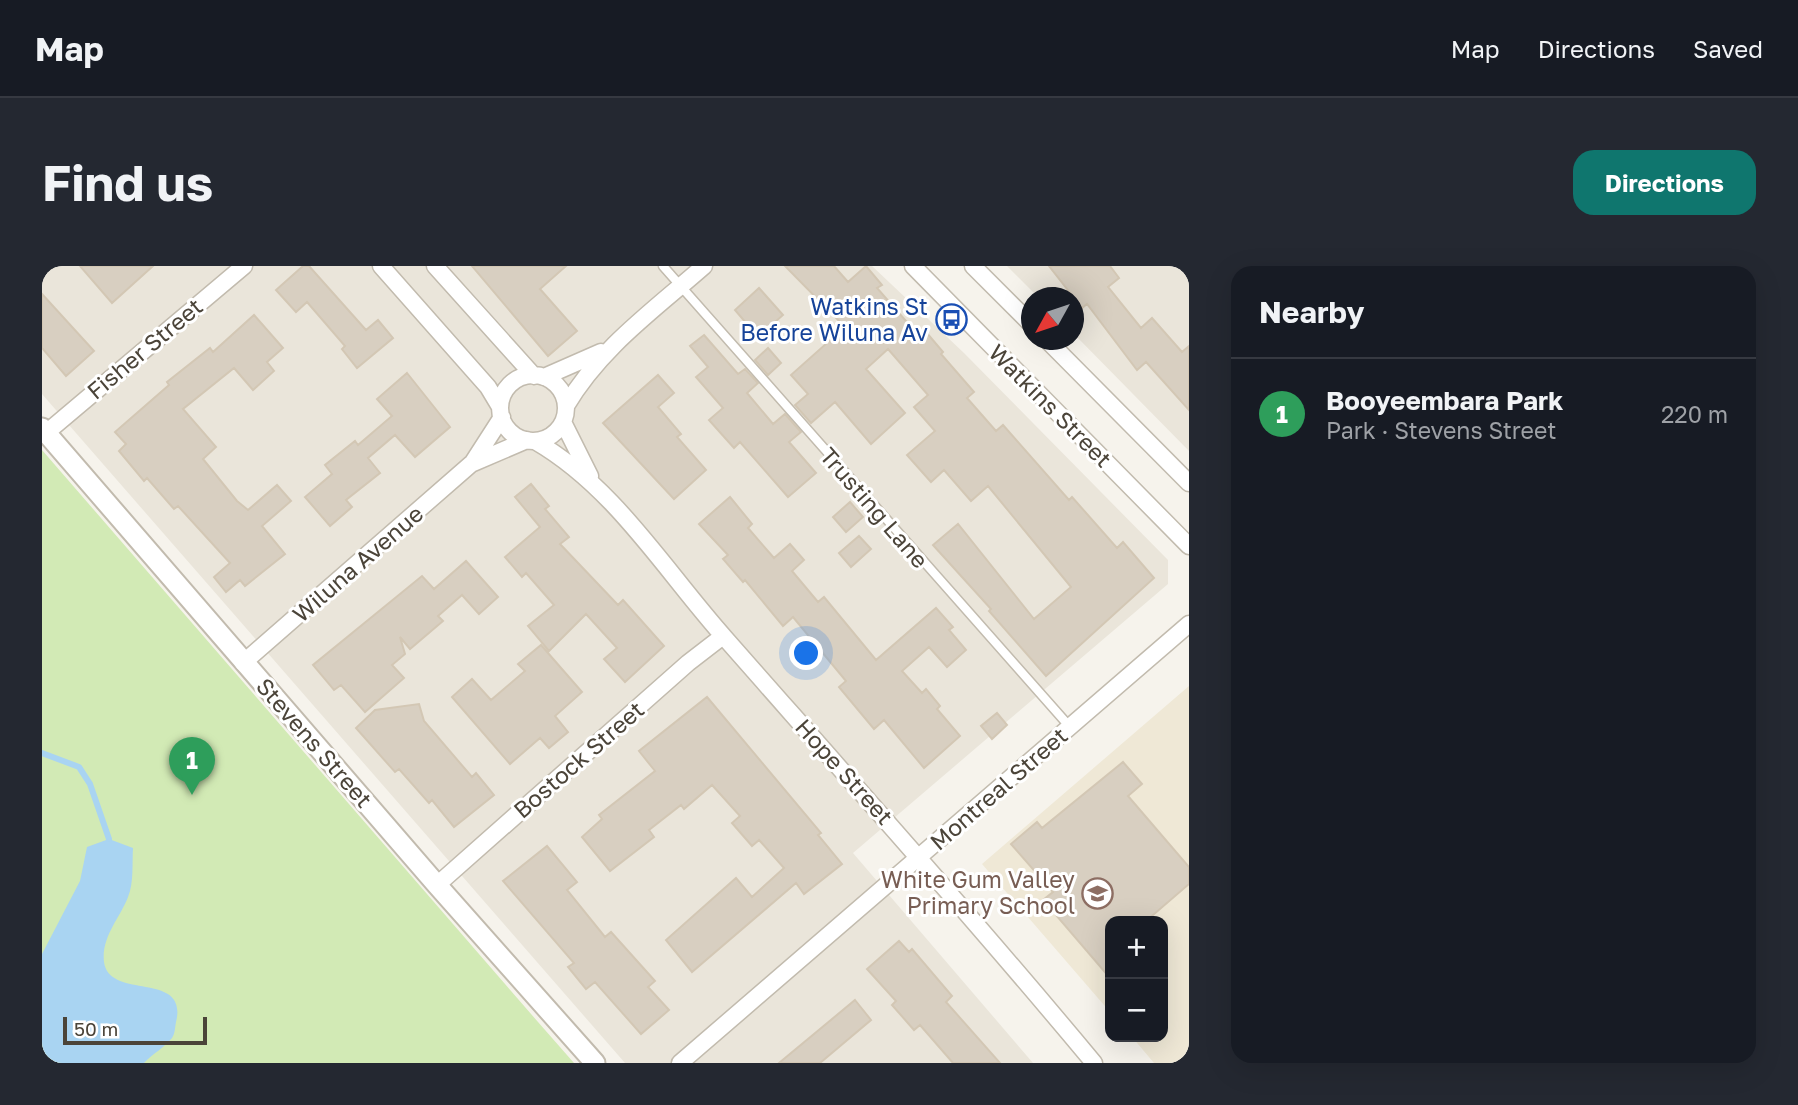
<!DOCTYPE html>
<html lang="en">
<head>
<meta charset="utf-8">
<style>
  body { margin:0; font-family:"Golos Text",sans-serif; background:#242831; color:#f1f3f6 }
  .controls { position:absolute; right:21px; bottom:21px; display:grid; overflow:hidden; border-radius:14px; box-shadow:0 7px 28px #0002 }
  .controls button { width:63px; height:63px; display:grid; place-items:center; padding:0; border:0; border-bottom:2px solid #363941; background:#171b24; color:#f1f3f6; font:35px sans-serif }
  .compass { position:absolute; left:979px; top:21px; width:63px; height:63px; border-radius:50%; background:#171b24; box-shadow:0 7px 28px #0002; rotate:230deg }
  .scale { position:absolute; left:21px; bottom:18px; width:144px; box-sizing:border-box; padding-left:7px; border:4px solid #4b4439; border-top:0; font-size:19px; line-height:24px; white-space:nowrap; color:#4b4439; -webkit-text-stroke:5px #fff; paint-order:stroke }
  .you { position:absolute; left:765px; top:388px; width:24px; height:24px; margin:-18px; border:5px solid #fff; border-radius:50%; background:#1a73e8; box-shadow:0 0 0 10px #1a73e833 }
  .badge { display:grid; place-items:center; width:46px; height:46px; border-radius:50%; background:#0f766e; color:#fff; font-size:23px; font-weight:700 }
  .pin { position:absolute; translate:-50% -58px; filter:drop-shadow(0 2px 4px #0008) }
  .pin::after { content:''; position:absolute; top:37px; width:24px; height:21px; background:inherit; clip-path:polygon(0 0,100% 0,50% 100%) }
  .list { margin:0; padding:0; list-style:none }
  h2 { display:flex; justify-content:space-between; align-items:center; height:91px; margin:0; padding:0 28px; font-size:30px }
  h2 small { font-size:23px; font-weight:400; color:#9ea1a6 }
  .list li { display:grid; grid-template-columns:46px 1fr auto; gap:21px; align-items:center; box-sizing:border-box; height:112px; padding:0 28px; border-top:2px solid #363941 }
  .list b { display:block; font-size:26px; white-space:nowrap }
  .list p { margin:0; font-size:23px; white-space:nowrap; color:#9ea1a6 }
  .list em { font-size:23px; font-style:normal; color:#9ea1a6 }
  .map { position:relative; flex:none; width:1147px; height:797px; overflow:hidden; border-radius:21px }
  header { display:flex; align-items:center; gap:42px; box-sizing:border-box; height:98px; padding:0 35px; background:#171b24; border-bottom:2px solid #363941 }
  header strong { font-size:33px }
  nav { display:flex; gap:38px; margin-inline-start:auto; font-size:24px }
  .intro { display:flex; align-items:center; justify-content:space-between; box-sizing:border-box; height:168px; padding:0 42px }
  h1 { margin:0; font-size:49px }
  .button { padding:18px 32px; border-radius:21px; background:#0f766e; color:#fff; font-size:24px; font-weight:700 }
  main { display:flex; gap:42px; padding:0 42px }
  aside { flex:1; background:#171b24; border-radius:21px; box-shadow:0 7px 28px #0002 }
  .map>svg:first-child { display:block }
  .residential { fill:#eae5da }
  .education { fill:#efe8d6 }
  .green { fill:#d2eab5 }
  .water { fill:#a9d4f2 }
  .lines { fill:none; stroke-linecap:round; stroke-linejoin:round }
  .stream { stroke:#a9d4f2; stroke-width:6 }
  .building { fill:#d8cfc1; stroke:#d3c7b4; stroke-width:2 }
  .service-casing { stroke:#c2bbae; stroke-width:11 }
  .minor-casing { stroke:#c2bbae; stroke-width:19 }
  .tertiary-casing { stroke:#c2bbae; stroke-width:23 }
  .service { stroke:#fff; stroke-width:8 }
  .minor { stroke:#fff; stroke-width:16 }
  .tertiary { stroke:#fff; stroke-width:19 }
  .labels { text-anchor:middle; stroke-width:6; stroke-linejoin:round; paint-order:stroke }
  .transit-label { font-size:23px; fill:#164399; stroke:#fff; text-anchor:end }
  .street-label { font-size:23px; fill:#4b4439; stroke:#fff }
  .education-label { font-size:23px; fill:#785e54; stroke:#fff; text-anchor:end }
</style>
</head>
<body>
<header>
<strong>Map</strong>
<nav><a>Map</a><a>Directions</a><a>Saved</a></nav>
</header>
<div class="intro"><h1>Find us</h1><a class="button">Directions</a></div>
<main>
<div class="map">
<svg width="1147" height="797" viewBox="0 0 1147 797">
  <rect width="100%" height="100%" fill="#f6f3ec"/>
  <path class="residential" d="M 0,0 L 830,0 L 922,87 L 1126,294 L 1126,318 L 811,587 L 991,797 L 583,797 L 0,128 Z
    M 965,0 L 1147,0 L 1147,185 L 1032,68 L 1031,32 L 996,31 Z"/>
  <path class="education" d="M 1147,420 L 1147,797 L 1112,797 L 1090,771 L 1121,771 L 1121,655 L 1068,655 L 1068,746 L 940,598 Z"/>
  <path class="green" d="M 0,184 L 496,756 L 532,797 L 0,797 Z"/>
  <path class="water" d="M 67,573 L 91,582 C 90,597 92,617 86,631 C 78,652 59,671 62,696 C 67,735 147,704 134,756 C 133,761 133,768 130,772 C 122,782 110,788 102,797 L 0,797 L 0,688 L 38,615 L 45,581 Z"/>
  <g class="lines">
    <path class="stream" d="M 0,487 L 37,501 L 48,518 L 67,573"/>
  </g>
  <path class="building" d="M 38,0 L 111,0 L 70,37 Z
    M 261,0 L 267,0 L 324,64 L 336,54 L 351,72 L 315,102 L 300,83 L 303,80 L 265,36 L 254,46 L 234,24 Z
    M 430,0 L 524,0 L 498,23 L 535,65 L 506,90 Z
    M 743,0 L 792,0 L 806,16 L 824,0 L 840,19 L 835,22 L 878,71 L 884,66 L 901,86 L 899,88 L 932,126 L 925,132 L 954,165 L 961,159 L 1027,234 L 1030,231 L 1075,282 L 1081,276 L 1112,312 L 1004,410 L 947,345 L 949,343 L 891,279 L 916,258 L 992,353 L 1029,321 L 946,220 L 929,235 L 902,204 L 889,216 L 865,189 L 893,165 L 872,141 L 886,129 L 846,83 L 824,103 L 863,147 L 829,178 L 793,136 L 769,157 L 753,139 L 766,128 L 749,109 L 803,61 Z
    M 1007,0 L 1068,0 L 1077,12 L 1066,21 L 1099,62 L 1110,52 L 1140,86 L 1147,80 L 1147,144 L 1104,96 L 1095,104 L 1045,38 L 1040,42 Z
    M 717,22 L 741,49 L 716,71 L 693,44 Z
    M 0,28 L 52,85 L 24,110 L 0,82 Z
    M 212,49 L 241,82 L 225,96 L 232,105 L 211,124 L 192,102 L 141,143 L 174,181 L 161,193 L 195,235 L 206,244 L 235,219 L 249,235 L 220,260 L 243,288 L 203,320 L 198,314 L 184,326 L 172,311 L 188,297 L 136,240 L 132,243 L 105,212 L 102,215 L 77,185 L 84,178 L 73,166 L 127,119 L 125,116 L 168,82 L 171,86 Z
    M 662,69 L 696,108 L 703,103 L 716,117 L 705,127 L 731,158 L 743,148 L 759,166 L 747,176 L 774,207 L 746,231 L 698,176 L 692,182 L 667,154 L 681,142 L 654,111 L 666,101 L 648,80 Z
    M 726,82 L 739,97 L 726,109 L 713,94 Z
    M 365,107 L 408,161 L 373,191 L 353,169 L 326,192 L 338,207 L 304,234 L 310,241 L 288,260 L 263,231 L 290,208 L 283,199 L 313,175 L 316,179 L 350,150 L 335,133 Z
    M 616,109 L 632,127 L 616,141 L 639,168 L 635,171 L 664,204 L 632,233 L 561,157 Z
    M 489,218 L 507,240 L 503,243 L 527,271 L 518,278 L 576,339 L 581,334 L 622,380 L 583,416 L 562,393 L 575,382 L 544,348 L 507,385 L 486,360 L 512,339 L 484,307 L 480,311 L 463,291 L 498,261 L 473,231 Z
    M 688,231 L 710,258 L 706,262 L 732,292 L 748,278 L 762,294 L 750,305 L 776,336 L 782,331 L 834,394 L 894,342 L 911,361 L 907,364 L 924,384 L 905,401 L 887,381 L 860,405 L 880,427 L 884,423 L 898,440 L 895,443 L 918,470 L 882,502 L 842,454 L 832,463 L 797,421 L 804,415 L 751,351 L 741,360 L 703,314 L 701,316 L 681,293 L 686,289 L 657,258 Z
    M 808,236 L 821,251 L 804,266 L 791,251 Z
    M 817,270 L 829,283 L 809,301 L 797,287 Z
    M 424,295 L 456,331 L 437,348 L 420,329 L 396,350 L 401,355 L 368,383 L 358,371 L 363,388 L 350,399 L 362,412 L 323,446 L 299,419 L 292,424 L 271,399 L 380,310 L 392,323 Z
    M 499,379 L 540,426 L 513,450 L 526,466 L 507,482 L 498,472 L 468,498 L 410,431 L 430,413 L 449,434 L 483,405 L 476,398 Z
    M 665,431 L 779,567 L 776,569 L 800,598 L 762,628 L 754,617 L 650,706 L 624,674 L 694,612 L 710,631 L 742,602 L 717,574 L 710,580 L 690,557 L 698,550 L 670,519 L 642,543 L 639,539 L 607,564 L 612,571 L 568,605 L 540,571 L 560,553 L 557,549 L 613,505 L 597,485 Z
    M 377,438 L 382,455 L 430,511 L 434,507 L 452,529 L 412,561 L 390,534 L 387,537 L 357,503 L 353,506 L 314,462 L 333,444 Z
    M 955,447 L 965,459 L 950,473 L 939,460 Z
    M 1081,496 L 1100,518 L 1086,530 L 1147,601 L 1147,618 L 1104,655 L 1068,655 L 1068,712 L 1001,634 L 1011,626 L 969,578 L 995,556 L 1000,562 Z
    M 505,580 L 535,616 L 525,624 L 563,671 L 569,666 L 613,715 L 606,721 L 627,744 L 599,768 L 553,716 L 544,723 L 526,701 L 532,697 L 461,615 Z
    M 857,675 L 867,686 L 870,683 L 910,730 L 904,736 L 958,797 L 911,797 L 878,759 L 872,764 L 850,739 L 854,735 L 825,703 Z
    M 813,734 L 829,754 L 778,797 L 737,797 Z"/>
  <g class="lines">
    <defs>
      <path id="service" d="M 621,0 L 1028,461"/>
      <path id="minor" d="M 339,0 L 446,121 L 458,141
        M 393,0 L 492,110
        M 871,0 L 1147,280
        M 931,0 L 989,58
        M 1005,74 L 1147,217
        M458 142a33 33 0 1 1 66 0a33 33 0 1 1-66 0Z
        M 502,111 L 559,86
        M 524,140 C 558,82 612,44 662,0
        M 521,156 L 548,210
        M 4,167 L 202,0
        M 493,175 C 573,221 623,305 683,372 C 807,513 932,653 1052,797
        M 431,196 L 460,151
        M 201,397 L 429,198 L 485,174
        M 395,619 L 646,397 L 681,370
        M 638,797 L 1147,358"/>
      <path id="tertiary" d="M 0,162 L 395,619 L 553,797"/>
    </defs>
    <use href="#service" class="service-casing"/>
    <use href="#minor" class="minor-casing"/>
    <use href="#tertiary" class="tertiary-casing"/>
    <use href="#service" class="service"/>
    <use href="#minor" class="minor"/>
    <use href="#tertiary" class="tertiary"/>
  </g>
  <defs>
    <symbol id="bus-ring" viewBox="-11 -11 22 22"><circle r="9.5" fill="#fff" stroke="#1a4fb4" stroke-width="1.5"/><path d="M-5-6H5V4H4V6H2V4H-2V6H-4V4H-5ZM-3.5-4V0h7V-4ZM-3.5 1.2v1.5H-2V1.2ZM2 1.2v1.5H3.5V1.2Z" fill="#1a4fb4"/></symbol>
    <symbol id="school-ring" viewBox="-11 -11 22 22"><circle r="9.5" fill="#fff" stroke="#8d6e63" stroke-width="1.5"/><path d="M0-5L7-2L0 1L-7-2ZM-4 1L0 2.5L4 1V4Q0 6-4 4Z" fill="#8d6e63"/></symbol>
  </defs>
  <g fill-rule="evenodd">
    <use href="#bus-ring" x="892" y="36" width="35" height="35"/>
    <use href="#school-ring" x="1038" y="610" width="35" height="35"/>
  </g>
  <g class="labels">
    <g class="transit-label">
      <text x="886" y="49">Watkins St<tspan x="886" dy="26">Before Wiluna Av</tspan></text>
    </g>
    <g class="street-label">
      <text transform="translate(103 83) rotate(-40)" y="8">Fisher Street</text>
      <text transform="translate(1008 140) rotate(45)" y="8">Watkins Street</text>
      <text transform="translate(832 242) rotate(49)" y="8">Trusting Lane</text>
      <text transform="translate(316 298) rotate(-41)" y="8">Wiluna Avenue</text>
      <text transform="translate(272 477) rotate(49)" y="8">Stevens Street</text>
      <text transform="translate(537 494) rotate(-41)" y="8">Bostock Street</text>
      <text transform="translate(802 506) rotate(48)" y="8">Hope Street</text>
      <text transform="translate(957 523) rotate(-41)" y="8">Montreal Street</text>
    </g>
    <g class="education-label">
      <text x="1033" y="622">White Gum Valley<tspan x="1033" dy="26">Primary School</tspan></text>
    </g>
  </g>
</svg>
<div class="controls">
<button>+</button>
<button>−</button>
</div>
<svg class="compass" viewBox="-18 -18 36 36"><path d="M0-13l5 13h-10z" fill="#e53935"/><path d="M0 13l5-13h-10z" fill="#9ea1a6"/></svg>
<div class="scale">50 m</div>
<div class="you"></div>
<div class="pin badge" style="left:150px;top:529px;background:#2e9e5b">1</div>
</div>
<aside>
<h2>Nearby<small></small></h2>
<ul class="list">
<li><span class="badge" style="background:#2e9e5b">1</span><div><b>Booyeembara Park</b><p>Park · Stevens Street</p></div><em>220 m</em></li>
</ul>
</aside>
</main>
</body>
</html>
